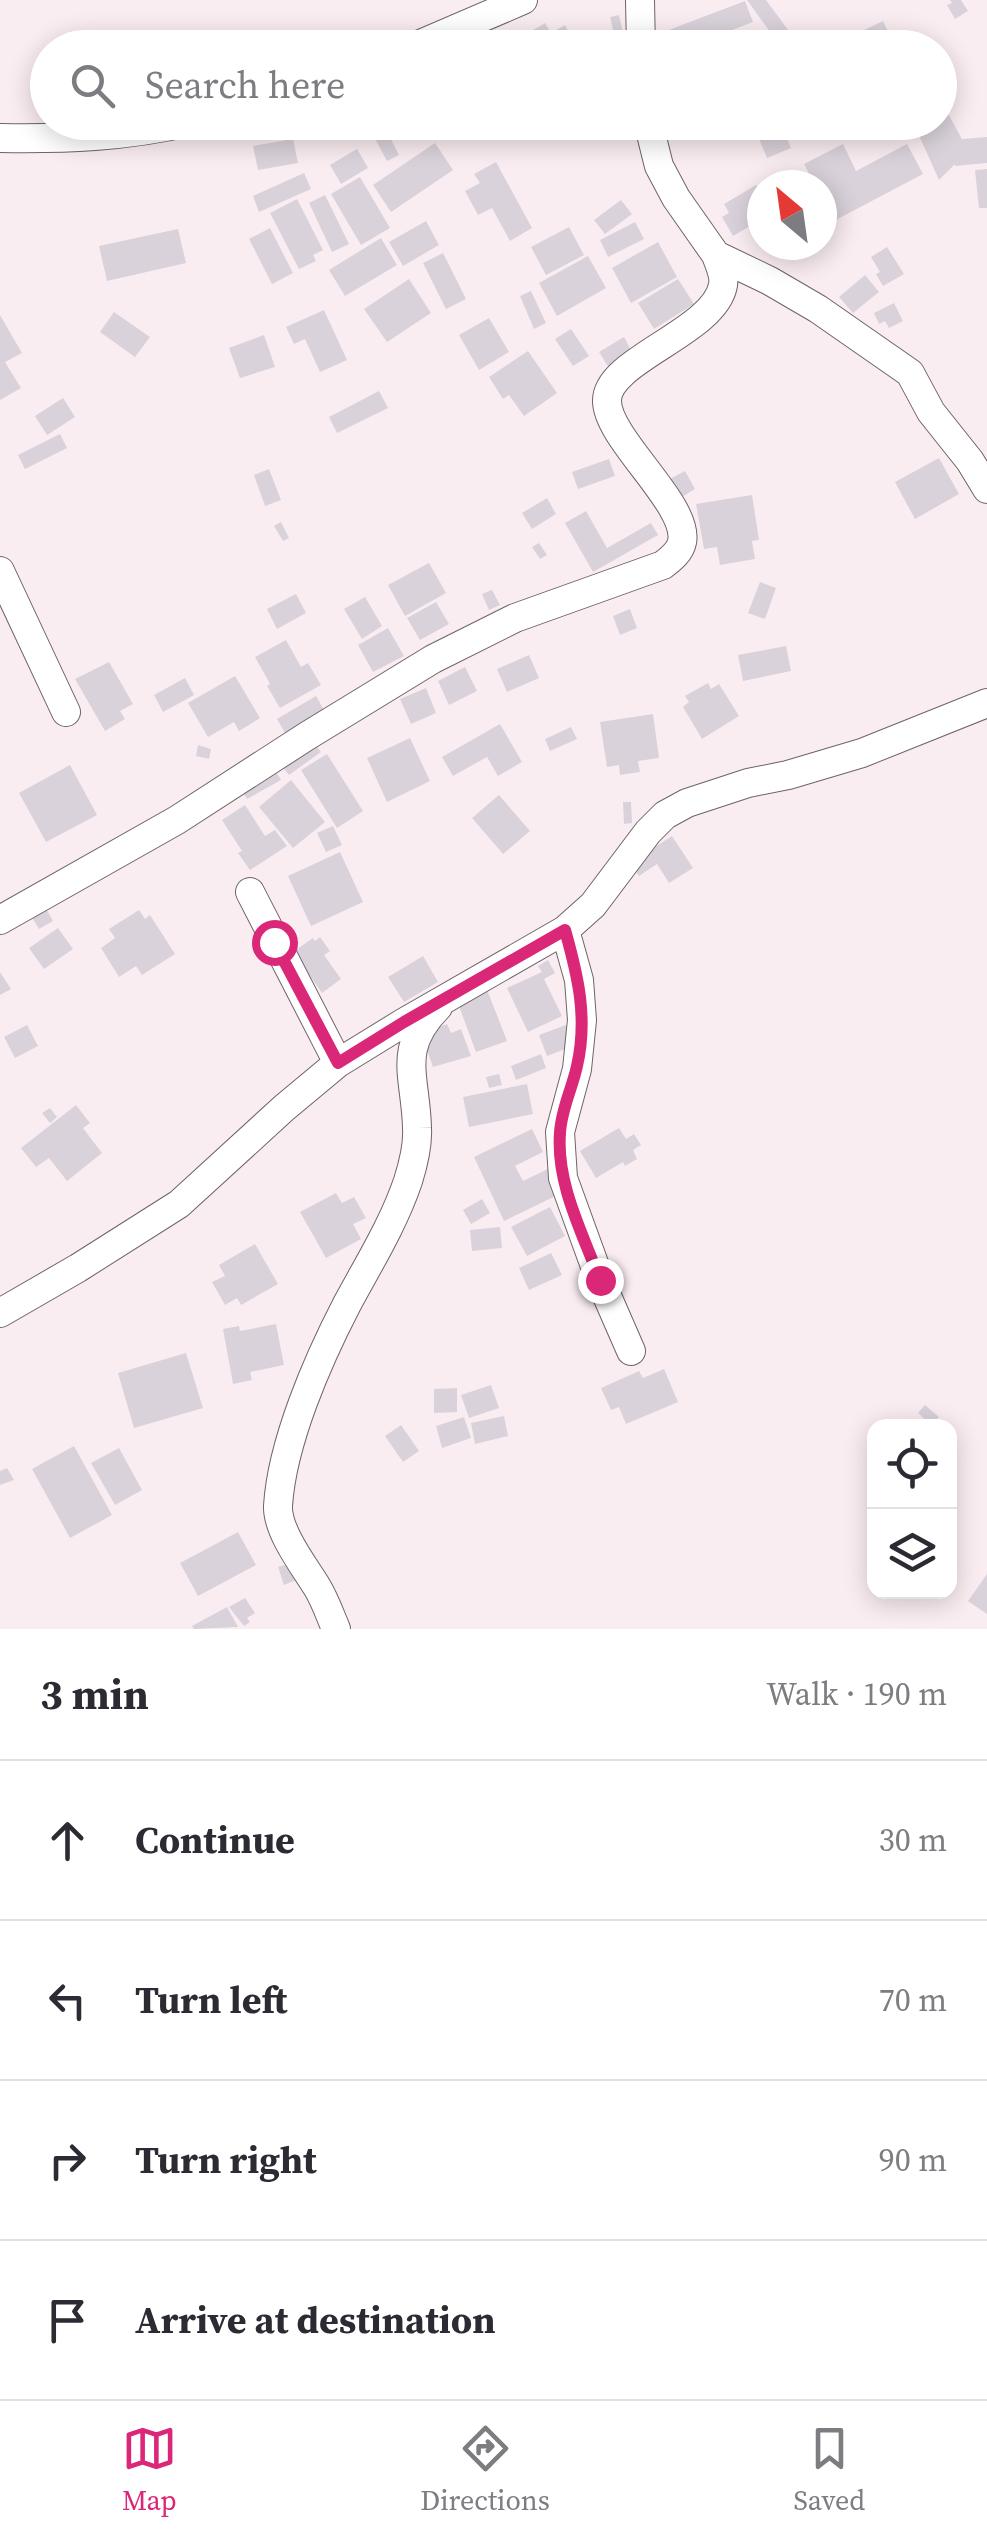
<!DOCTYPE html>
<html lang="en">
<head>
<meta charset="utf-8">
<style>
  body { margin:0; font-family:"Source Serif 4",serif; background:#f2f2f3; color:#2b2b33 }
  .controls { position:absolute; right:30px; bottom:30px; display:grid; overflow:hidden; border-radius:20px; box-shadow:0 5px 25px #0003 }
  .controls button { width:90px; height:90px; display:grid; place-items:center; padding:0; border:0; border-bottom:2px solid #e1e1e2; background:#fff; color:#2b2b33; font:50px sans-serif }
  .compass { position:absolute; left:747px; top:170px; width:90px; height:90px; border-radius:50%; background:#fff; box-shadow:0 5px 25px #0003; rotate:331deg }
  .stop { position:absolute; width:30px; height:30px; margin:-22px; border:8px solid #db2777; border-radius:50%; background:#fff }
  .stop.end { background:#db2777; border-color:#fff; box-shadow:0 2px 10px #0008 }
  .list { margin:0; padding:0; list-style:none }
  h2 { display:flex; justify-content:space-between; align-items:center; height:130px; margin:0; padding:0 40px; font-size:42px }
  h2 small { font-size:32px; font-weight:400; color:#7c7c81 }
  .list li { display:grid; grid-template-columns:65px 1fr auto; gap:30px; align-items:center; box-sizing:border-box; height:160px; padding:0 40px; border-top:2px solid #e1e1e2 }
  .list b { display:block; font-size:38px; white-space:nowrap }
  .list em { font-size:32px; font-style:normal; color:#7c7c81 }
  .icon { flex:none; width:55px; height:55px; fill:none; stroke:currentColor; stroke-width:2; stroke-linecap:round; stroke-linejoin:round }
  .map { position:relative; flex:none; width:987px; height:1629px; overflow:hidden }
  .search { position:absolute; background:#fff; box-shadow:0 5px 25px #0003; left:30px; right:30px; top:30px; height:110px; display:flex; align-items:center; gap:25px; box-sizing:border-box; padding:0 35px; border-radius:55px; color:#7c7c81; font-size:38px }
  .sheet { height:770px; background:#fff }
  nav { display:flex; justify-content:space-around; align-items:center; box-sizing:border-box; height:140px; border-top:2px solid #e1e1e2; background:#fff; font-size:28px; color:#7c7c81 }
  nav a { display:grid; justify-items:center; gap:5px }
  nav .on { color:#db2777 }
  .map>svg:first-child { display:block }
  .building { fill:#dad2da }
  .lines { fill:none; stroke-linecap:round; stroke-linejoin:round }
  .minor-casing { stroke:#6e6367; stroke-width:30 }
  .minor { stroke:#fff; stroke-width:28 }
  .route { stroke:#db2777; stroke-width:12 }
</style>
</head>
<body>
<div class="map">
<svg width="987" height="1629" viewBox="0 0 987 1629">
  <rect width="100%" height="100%" fill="#faedf1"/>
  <path class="building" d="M 747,0 L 766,0 L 794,38 L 781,47 Z
    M 950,0 L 961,0 L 968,11 L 955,19 L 947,5 L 952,3 Z
    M 745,1 L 753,22 L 685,48 L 667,48 L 661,33 Z
    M 619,15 L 624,36 L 615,38 L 610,17 Z
    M 883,21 L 896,48 L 827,48 Z
    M 545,23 L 551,33 L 565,25 L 578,48 L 518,48 L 514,41 Z
    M 940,99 L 962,139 L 987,137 L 987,163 L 955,166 L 955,164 L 939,180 L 913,122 L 940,122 Z
    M 366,122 L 382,122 L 399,155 L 387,161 Z
    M 752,122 L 780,122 L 791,148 L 767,158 Z
    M 293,139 L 298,163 L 258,170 L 253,146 Z
    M 435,143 L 453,170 L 391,212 L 373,185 Z
    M 843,144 L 856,171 L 907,144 L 923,174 L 830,223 L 822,208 L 822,185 L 815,185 L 804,164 Z
    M 357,149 L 368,168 L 341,184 L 330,165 Z
    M 496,162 L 532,228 L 510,241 L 492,208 L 478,215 L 465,191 L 480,183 L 474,174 Z
    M 987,169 L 987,208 L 979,208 L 975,170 Z
    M 304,173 L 311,189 L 259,212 L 253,196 Z
    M 360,177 L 390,228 L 361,245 L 331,194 Z
    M 756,185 L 762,192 L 762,219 L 733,236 L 722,217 L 729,213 L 724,204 Z
    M 325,195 L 349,244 L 332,252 L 309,203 Z
    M 297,199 L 323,250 L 313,255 L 316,261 L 299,269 L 270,213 Z
    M 621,200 L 632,214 L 605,234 L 594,220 Z
    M 426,221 L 439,245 L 403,266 L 389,242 Z
    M 635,222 L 644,239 L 608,257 L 600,240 Z
    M 569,227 L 584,255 L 546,275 L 531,247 Z
    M 270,228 L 293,273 L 272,284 L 249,239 Z
    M 178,229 L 186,263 L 107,281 L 99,246 Z
    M 381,238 L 397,265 L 345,296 L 329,270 Z
    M 658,242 L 677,277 L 631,303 L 612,268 Z
    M 887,247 L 904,274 L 883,286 L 876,274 L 880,272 L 871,257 Z
    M 443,253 L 466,299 L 446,309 L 423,263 Z
    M 588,256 L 606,288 L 557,316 L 539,283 Z
    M 865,275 L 879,292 L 853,313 L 839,297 Z
    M 409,279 L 431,313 L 387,342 L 364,309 Z
    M 678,279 L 694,304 L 654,329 L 638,303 Z
    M 531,291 L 546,323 L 534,329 L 520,296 Z
    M 894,303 L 903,321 L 889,328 L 885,321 L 879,324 L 874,313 Z
    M 324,310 L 347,360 L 320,372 L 305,339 L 294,344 L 286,327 Z
    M 114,312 L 150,337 L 135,357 L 100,332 Z
    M 0,315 L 22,353 L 5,362 L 21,388 L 0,400 Z
    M 489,318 L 509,352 L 479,370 L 459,335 Z
    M 571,329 L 589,356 L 573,366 L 555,339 Z
    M 264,335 L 275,367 L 240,378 L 229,348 Z
    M 624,337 L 633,354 L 609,368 L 599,352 Z
    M 528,351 L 557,393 L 524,416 L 509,395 L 503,399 L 489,377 Z
    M 379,391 L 388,408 L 337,433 L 329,417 Z
    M 63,398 L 75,417 L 47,435 L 35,416 Z
    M 60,434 L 67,448 L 25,469 L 18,455 Z
    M 939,458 L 959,494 L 915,519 L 895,482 Z
    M 609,459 L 615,476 L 578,489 L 572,472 Z
    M 269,469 L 281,500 L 265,506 L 254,475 Z
    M 685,471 L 695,489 L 677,500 L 666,481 Z
    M 752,495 L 759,540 L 752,541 L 755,559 L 720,565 L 717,547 L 704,549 L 696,504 Z
    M 547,498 L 556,514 L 532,529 L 522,513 Z
    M 586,511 L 607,548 L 651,523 L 658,535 L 593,572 L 565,523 Z
    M 281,522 L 289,538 L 283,541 L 274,526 Z
    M 539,543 L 547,555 L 540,559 L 532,547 Z
    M 429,563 L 446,593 L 405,616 L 388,585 Z
    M 760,582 L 776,588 L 765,619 L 748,613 Z
    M 492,590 L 500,605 L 489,610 L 482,594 Z
    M 296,594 L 306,613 L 277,629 L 267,609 Z
    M 365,597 L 382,626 L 362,639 L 344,609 Z
    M 436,602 L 449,624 L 420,640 L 407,618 Z
    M 630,609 L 637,628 L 620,635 L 613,616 Z
    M 388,628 L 404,656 L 373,672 L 358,645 Z
    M 286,640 L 301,667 L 308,663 L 321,685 L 280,708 L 267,686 L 270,684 L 255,657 Z
    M 786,646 L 791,671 L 743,681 L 738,655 Z
    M 529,655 L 539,678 L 507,692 L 497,669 Z
    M 109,662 L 133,704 L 120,711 L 125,719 L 105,731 L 75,679 Z
    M 465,667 L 477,691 L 449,705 L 438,681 Z
    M 235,676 L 260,718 L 239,731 L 234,722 L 208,737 L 188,703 Z
    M 185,678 L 194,695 L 163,712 L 154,695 Z
    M 708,683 L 711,689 L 719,684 L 739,716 L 702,739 L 683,707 L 689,702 L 685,696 Z
    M 426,688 L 436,713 L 411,724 L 400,699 Z
    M 316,696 L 324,710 L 285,733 L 277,719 Z
    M 653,714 L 659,758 L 638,761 L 640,772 L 620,775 L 619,765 L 607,767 L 600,722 Z
    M 500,724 L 522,762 L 498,776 L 487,757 L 453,776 L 442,757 Z
    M 571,727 L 577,739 L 550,751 L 545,739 Z
    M 410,738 L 430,781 L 387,802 L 367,758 Z
    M 311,739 L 321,752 L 289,775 L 279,762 Z
    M 198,745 L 211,749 L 209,759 L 196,756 Z
    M 327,754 L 363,811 L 337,828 L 301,770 Z
    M 70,765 L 97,815 L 46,842 L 19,793 Z
    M 273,767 L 281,780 L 247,799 L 239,786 Z
    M 291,780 L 325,822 L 293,848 L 259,807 Z
    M 499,795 L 530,831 L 503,854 L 472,818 Z
    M 623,802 L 631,802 L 632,823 L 624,824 Z
    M 245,805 L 265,836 L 275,830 L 287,846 L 250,870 L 238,853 L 242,851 L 222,820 Z
    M 333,826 L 342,845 L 326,852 L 317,833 Z
    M 672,836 L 693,868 L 669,883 L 657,864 L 639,876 L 630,863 Z
    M 340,852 L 363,902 L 311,926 L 288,876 Z
    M 43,903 L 53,921 L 39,929 L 28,911 Z
    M 139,910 L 145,919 L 150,915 L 175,954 L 142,975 L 136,966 L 119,977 L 101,948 L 115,938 L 109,929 Z
    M 58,928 L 73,949 L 44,969 L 29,948 Z
    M 320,937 L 330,951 L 324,955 L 341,979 L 322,993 L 293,952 L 313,938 L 315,941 Z
    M 423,956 L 438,982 L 404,1002 L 388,977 Z
    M 548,960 L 555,973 L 544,979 L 562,1016 L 528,1032 L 507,988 L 542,972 L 538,966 Z
    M 0,972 L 11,989 L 0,995 Z
    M 486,987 L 507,1041 L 476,1052 L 456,998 Z
    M 447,1024 L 451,1033 L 461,1029 L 471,1056 L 433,1067 L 421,1033 Z
    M 27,1025 L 38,1046 L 15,1058 L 4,1037 Z
    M 566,1025 L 573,1046 L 547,1056 L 539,1035 Z
    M 541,1054 L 546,1068 L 516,1080 L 511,1066 Z
    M 499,1074 L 502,1085 L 489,1088 L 486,1077 Z
    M 527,1084 L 533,1114 L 469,1127 L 463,1097 Z
    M 76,1105 L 90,1123 L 83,1128 L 102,1153 L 67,1181 L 49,1158 L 36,1167 L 21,1148 Z
    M 50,1108 L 57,1117 L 50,1123 L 42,1113 Z
    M 619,1128 L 626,1139 L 634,1134 L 641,1145 L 633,1150 L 637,1159 L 625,1166 L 623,1162 L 596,1178 L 580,1151 Z
    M 532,1129 L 543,1152 L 515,1166 L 523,1181 L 550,1168 L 562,1193 L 504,1221 L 474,1157 Z
    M 336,1193 L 342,1203 L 354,1197 L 366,1218 L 353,1224 L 361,1239 L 326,1258 L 300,1212 Z
    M 482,1199 L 490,1213 L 471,1224 L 463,1210 Z
    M 550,1207 L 565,1236 L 527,1256 L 511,1227 Z
    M 500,1227 L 502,1248 L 472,1251 L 470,1230 Z
    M 255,1244 L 278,1284 L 241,1305 L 237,1298 L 225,1305 L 212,1282 L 225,1276 L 219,1265 Z
    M 551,1253 L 562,1275 L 529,1290 L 519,1268 Z
    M 276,1324 L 284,1365 L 250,1372 L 252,1380 L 233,1384 L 223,1329 L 239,1326 L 240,1331 Z
    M 186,1353 L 203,1408 L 134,1428 L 118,1373 Z
    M 664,1369 L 678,1402 L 626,1424 L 619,1407 L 611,1410 L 601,1388 L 639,1371 L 643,1378 Z
    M 491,1385 L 499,1408 L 469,1418 L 461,1395 Z
    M 457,1388 L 457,1412 L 434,1413 L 434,1389 Z
    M 925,1405 L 939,1417 L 931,1425 L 918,1413 Z
    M 504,1416 L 508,1436 L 475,1444 L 471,1423 Z
    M 464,1417 L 471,1438 L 442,1448 L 436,1426 Z
    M 401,1425 L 419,1451 L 403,1462 L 385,1436 Z
    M 74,1446 L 112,1515 L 70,1538 L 32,1469 Z
    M 119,1448 L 142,1490 L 115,1505 L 91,1463 Z
    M 7,1468 L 14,1480 L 0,1485 L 0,1471 Z
    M 238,1532 L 256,1565 L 198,1596 L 180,1563 Z
    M 291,1563 L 296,1580 L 284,1585 L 278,1567 Z
    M 987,1574 L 987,1614 L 968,1601 Z
    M 245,1598 L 255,1613 L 247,1618 L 250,1622 L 244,1626 L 229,1607 Z
    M 227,1607 L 238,1627 L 194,1629 L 192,1626 Z"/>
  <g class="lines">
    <defs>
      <path id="minor" d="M 640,0 L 641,48
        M 411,48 L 523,0
        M 648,122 L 659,166 L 676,198 L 716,255 L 770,281 L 818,309 L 910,373 L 931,412 L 970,461 L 987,489
        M 0,138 C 65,139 125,137 189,122
        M 0,571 L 66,712
        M 250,892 L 338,1063
        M 0,920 L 177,820 L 307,736 L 433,659 L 515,618 L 663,565 C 671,559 680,552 682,542 C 690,505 607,439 607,401 C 606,360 715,332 723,285 C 725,275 719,264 716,255
        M 565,930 L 579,980 L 582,1020 L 577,1069 L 560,1132 L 563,1178 L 600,1280 L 631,1351
        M 0,1313 L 78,1268 L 179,1204 L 284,1108 L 338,1063 L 403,1023 L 565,930 L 593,905 L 648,832 L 665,815 L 687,803 L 748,783 L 788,775 L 862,753 L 987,703
        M 336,1629 C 330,1615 325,1600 317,1587 C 304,1566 277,1531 278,1506 C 282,1442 318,1360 347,1304 C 369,1263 393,1225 408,1181 C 413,1165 418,1144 417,1128 C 416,1077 396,1049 438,1007"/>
    </defs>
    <use href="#minor" class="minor-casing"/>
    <use href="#minor" class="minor"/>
  </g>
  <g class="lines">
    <path class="route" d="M 274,942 L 338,1063 L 404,1022 L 565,930 C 578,976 588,1018 577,1066 C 572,1089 561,1110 560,1133 C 556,1184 583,1234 600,1280"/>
  </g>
</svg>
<div class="controls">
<button><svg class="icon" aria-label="locate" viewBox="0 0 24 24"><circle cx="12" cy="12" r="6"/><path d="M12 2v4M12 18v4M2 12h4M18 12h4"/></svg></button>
<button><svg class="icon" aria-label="layers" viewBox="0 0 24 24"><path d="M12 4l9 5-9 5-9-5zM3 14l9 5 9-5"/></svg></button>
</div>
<svg class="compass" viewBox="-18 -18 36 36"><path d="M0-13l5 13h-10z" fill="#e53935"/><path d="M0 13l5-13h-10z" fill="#7c7c81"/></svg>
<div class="stop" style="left:274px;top:942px"></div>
<div class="stop end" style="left:600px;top:1280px"></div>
<div class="search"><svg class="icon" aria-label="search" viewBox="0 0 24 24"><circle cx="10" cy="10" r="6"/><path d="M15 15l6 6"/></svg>Search here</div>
</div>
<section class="sheet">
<h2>3 min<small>Walk · 190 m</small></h2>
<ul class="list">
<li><svg class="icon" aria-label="ahead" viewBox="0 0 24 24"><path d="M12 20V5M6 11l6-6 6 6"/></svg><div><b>Continue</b></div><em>30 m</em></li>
<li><svg class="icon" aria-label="left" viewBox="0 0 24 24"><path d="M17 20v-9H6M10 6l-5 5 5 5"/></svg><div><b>Turn left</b></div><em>70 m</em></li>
<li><svg class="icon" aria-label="right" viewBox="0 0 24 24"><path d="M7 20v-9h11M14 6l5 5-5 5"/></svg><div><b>Turn right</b></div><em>90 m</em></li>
<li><svg class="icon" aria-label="arrive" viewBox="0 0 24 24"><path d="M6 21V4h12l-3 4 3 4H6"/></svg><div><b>Arrive at destination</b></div></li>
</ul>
</section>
<nav>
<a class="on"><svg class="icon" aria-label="map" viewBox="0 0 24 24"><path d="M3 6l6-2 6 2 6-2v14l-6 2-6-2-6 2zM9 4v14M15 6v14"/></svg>Map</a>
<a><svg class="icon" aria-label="directions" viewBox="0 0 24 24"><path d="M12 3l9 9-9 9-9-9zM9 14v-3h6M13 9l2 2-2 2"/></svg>Directions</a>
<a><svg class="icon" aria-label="saved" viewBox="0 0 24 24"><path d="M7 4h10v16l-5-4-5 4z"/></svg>Saved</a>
</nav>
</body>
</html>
